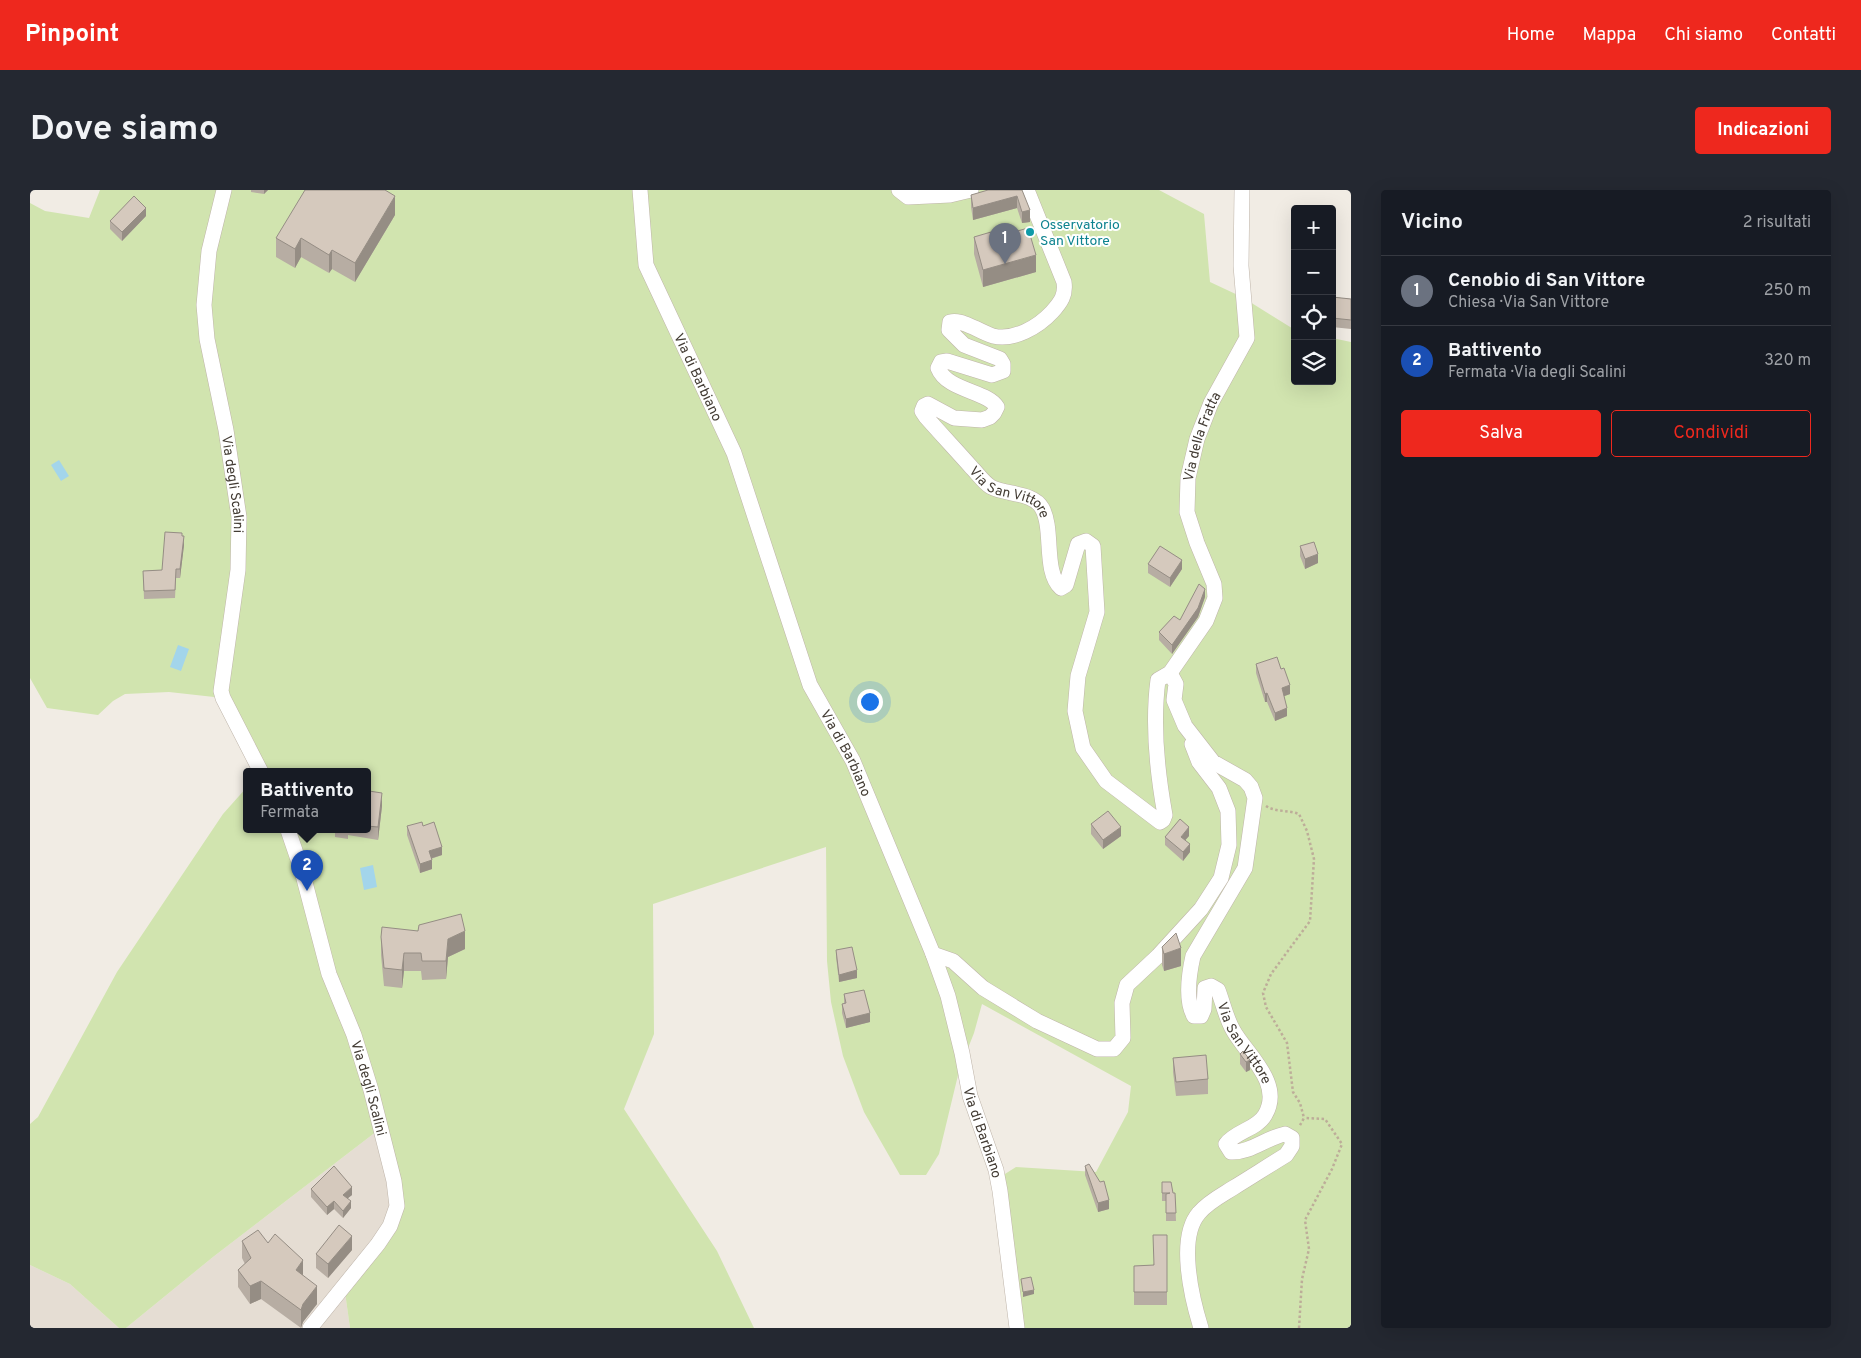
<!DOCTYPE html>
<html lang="it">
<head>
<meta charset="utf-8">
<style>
  body { margin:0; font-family:Overpass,sans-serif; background:#242831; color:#f1f3f6 }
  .controls { position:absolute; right:15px; top:15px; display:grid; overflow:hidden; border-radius:5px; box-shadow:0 5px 20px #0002 }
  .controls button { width:45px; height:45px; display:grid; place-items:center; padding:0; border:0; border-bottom:1px solid #363941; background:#171b24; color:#f1f3f6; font:25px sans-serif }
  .you { position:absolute; left:839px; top:511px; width:18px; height:18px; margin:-12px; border:4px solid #fff; border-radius:50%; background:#1a73e8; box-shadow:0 0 0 8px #1a73e833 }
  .badge { display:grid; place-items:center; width:32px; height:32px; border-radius:50%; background:#ee281e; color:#fff; font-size:16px; font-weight:700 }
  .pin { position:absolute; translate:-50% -41px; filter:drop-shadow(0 1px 2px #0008) }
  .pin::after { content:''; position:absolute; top:26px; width:18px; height:15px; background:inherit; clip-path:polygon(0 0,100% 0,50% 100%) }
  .popup { position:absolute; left:213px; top:578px; width:128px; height:65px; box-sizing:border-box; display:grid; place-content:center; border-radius:5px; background:#171b24; filter:drop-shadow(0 1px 4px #0005); font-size:16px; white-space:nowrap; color:#9ea1a6 }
  .popup b { font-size:19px; color:#f1f3f6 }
  .popup::after { content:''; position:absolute; left:50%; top:100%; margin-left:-10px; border:10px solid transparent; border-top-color:#171b24 }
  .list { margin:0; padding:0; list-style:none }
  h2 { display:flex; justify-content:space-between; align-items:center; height:65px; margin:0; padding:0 20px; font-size:21px }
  h2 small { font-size:16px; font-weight:400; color:#9ea1a6 }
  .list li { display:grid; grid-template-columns:32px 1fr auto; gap:15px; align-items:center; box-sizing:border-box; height:70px; padding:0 20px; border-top:1px solid #363941 }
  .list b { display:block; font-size:19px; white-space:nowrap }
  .list p { margin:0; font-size:16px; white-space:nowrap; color:#9ea1a6 }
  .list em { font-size:16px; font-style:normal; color:#9ea1a6 }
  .actions { display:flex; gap:10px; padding:15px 20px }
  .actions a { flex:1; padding:11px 0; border:1px solid #ee281e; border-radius:5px; text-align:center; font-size:18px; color:#ee281e }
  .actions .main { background:#ee281e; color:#fff }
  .icon { flex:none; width:28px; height:28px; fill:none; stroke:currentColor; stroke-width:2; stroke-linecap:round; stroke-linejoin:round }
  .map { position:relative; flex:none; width:1321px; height:1138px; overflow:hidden; border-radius:5px }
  header { display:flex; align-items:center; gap:30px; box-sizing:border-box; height:70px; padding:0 25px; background:#ee281e; color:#fff }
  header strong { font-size:24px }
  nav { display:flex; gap:28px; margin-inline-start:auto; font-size:18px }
  .intro { display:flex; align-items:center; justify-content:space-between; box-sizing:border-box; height:120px; padding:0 30px }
  h1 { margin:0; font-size:35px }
  .button { padding:12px 22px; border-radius:5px; background:#ee281e; color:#fff; font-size:18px; font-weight:700 }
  main { display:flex; gap:30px; padding:0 30px }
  aside { flex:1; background:#171b24; border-radius:5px; box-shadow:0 5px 20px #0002 }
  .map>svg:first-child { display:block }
  .residential { fill:#e5ddd3 }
  .green { fill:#d1e4af }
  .water { fill:#a3d5eb }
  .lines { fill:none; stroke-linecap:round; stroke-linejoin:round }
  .minor-casing { stroke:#bfb5aa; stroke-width:16 }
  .path { stroke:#bdad99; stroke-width:2.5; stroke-dasharray:2.5 2.5; stroke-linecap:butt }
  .minor { stroke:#fff; stroke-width:15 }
  .wall { fill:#b7ada3 }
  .shaded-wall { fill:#958d84 }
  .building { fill:#d5c9bd; stroke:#958d84 }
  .culture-dot { fill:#0f9aa8; stroke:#fff; stroke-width:2 }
  .labels { text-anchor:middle; stroke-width:4; stroke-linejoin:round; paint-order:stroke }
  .culture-label { font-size:14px; fill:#0d838f; stroke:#fff; text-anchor:start }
  .street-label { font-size:14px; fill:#433c34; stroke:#fff }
</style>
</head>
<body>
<header>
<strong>Pinpoint</strong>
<nav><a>Home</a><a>Mappa</a><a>Chi siamo</a><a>Contatti</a></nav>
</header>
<div class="intro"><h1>Dove siamo</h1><a class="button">Indicazioni</a></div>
<main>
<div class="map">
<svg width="1321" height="1138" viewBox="0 0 1321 1138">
  <rect width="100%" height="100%" fill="#f1ece4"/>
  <path class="residential" d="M 351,938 L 363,1035 L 314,1095 L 320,1138 L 96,1138 L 183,1067 Z
    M 0,1075 L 40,1094 L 89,1138 L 0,1138 Z"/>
  <path class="green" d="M 70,0 L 1129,0 L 1174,24 L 1180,92 L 1212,107 L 1265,140 L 1265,191 L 1302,191 L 1302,148 L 1321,152 L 1321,1138 L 985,1138 L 967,989 L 986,977 L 1066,982 L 1098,922 L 1101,896 L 952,814 L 944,843 L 929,881 L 909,964 L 896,985 L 870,985 L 834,922 L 813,866 L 801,812 L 797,771 L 796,657 L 623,714 L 624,844 L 594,919 L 687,1061 L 724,1138 L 320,1138 L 314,1095 L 363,1035 L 351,938 L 183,1067 L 96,1138 L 89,1138 L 40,1094 L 0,1075 L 0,934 L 8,927 L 87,782 L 193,624 L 217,597 L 217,640 L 337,640 L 337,582 L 230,582 L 193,508 L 139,502 L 95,504 L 83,511 L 68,525 L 17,518 L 0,488 L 0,13 L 15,21 L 59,28 Z"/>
  <path class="water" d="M 29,270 L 39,286 L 31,291 L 21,275 Z
    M 148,455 L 159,459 L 151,481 L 140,477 Z
    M 343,675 L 347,697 L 334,700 L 330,678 Z"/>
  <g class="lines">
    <defs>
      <g id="minor">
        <path id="s1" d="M 194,0 L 179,61 L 174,115 L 177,149 L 196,240 L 209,327 L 208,380 L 191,501 L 193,508 L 231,582"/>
        <path id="s2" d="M 610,0 L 616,75 L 704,263 L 780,495 L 823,571 L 903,764 L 918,806 L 932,863 L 940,906 L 966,980 L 970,1001 L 987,1138"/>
        <path d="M 869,0 L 878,7 L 920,5 L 941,0"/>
        <path id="s3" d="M 997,0 L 1034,92 C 1036,105 1031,112 1022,122 C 1008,137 984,151 963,146 C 957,144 951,141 945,138 C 937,135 929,130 920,132 L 919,140 L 934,155 L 970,169 L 973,174 L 973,181 L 962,185 L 917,171 L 911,172 L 908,178 C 917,201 958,201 967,217 L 964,223 L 960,227 L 952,230 L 924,228 L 898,214 L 894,216 L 892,221 L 896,227 C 911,244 927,261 942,278 C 948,284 954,293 961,297 C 976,305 1003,302 1012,318 C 1024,339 1013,382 1031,398 L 1036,395 L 1048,354 L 1056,351 L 1063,356 L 1067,422 L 1048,486 L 1045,521 L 1053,558 L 1076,591 L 1130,632 L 1133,630 L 1135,625 C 1127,581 1122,535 1128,490 L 1140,483 L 1176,431 L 1185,408 L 1184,394 L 1167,353 L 1157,322 L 1158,288 L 1167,249 L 1181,213 L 1217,148 L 1211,76 L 1212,0"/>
        <path id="s4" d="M 1140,483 L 1146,494 L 1144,510 L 1155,536 L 1183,572 L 1215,590 L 1221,597 L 1225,608 L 1215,678 L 1163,766 C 1159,784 1155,810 1164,826 L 1171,826 L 1174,819 L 1175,798 L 1181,796 L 1188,800 C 1193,813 1196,828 1203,840 C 1216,864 1254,893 1235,925 C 1227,939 1206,941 1196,954 L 1201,962 C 1220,963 1236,948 1255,944 L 1262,948 L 1262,956 L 1256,965 C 1238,976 1221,987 1203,998 C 1192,1005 1178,1012 1169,1023 C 1147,1048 1162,1109 1171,1138"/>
        <path id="s5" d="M 258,640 L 272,681 L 299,784 L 324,845 L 341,900 L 364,991 L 367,1016 L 360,1036 L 348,1054 L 280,1138"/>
        <path d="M 903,764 L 923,771 L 953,798 L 1007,831 L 1067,859 L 1084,859 L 1093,848 L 1092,813 L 1097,795 L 1128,766 L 1171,719 L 1191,688 L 1199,655 L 1198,621 L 1189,598 L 1169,572 L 1162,554"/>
      </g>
    </defs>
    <use href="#minor" class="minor-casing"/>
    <path class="path" d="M 1236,616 C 1245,622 1258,620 1269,624 L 1277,641 L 1284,669 L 1280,731 L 1241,784 L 1233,803 L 1236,817 L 1257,853 L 1263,902 L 1270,913 L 1274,928 L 1269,937
      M 1269,1138 L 1272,1089 L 1279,1059 L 1275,1030 L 1302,979 L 1312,954 L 1295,929 L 1274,928"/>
    <use href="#minor" class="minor"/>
  </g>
  <path class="wall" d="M 221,0 L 238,0 L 234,4 L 221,2 Z
    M 992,0 L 1000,32 L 992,33 L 987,18 L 943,30 L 941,17 L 941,5 Z
    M 365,25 L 325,92 L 302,79 L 299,83 L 271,67 L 265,78 L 246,67 L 246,48 Z
    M 116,26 L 92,51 L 80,39 L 80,31 Z
    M 944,47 L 963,48 L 1006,82 L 953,97 L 944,64 Z
    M 1302,107 L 1321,109 L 1321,139 L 1302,137 Z
    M 152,346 L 154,355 L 150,388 L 146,388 L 145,408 L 114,409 L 113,381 L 132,380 Z
    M 1270,356 L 1288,373 L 1275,379 L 1270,366 Z
    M 1118,374 L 1152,379 L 1140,397 L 1118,383 Z
    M 1175,407 L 1168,427 L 1142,464 L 1129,450 L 1129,442 L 1150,430 Z
    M 1226,474 L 1260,504 L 1254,506 L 1257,526 L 1245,531 L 1237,512 L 1235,512 L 1226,483 Z
    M 337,605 L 352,616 L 348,650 L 318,645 L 318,649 L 305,647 L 305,640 L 337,640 Z
    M 1061,634 L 1091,646 L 1073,659 L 1061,644 Z
    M 377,636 L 393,636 L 412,665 L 401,669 L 402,679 L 390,683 L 377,645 Z
    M 1159,646 L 1155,650 L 1160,662 L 1153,671 L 1135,655 L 1135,647 Z
    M 388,741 L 435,759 L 418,767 L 416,789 L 392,790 L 391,781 L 374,781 L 372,798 L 354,796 L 351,765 L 351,747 Z
    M 1132,757 L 1151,776 L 1134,781 L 1132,775 Z
    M 806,760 L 827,788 L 809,792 L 806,767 Z
    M 814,804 L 840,832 L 816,838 L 812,823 L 812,814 L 814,814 Z
    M 1213,861 L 1220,880 L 1216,882 L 1210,874 L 1210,864 Z
    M 1143,868 L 1178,889 L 1178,904 L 1146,906 L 1143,882 Z
    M 1055,976 L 1079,1019 L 1068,1022 L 1055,985 Z
    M 1132,992 L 1143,1003 L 1145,1003 L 1146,1031 L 1136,1031 L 1136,1011 L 1132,1011 Z
    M 281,999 L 322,1005 L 318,1008 L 321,1018 L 313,1028 L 304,1019 L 297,1025 L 281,1007 Z
    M 1137,1045 L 1137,1115 L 1104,1115 L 1104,1076 L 1123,1075 Z
    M 212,1051 L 238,1053 L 273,1086 L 287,1114 L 273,1132 L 271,1138 L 231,1109 L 220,1114 L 208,1097 L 208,1080 L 215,1074 L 212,1068 Z
    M 322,1060 L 298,1088 L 286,1078 L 286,1064 Z"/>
  <path class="shaded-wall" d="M 234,0 L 238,0 L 234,4 Z
    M 365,6 L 365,25 L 325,92 L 325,73 Z
    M 987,6 L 987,18 L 943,30 L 943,18 Z
    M 116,18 L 116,26 L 92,51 L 92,42 Z
    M 1000,20 L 1000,32 L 992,33 L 992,22 Z
    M 271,48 L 271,67 L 265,78 L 265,59 Z
    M 302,60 L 302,79 L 299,83 L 299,65 Z
    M 1006,65 L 1006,82 L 953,97 L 953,80 Z
    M 154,346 L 154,355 L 150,388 L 150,379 Z
    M 1288,364 L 1288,373 L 1275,379 L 1275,369 Z
    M 1152,370 L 1152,379 L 1140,397 L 1140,388 Z
    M 1175,399 L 1175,407 L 1168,427 L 1142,464 L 1142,455 Z
    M 1260,495 L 1260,504 L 1252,507 L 1252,498 Z
    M 1237,503 L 1237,512 L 1235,512 L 1235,504 Z
    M 1257,518 L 1257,526 L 1245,531 L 1245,523 Z
    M 352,603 L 352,616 L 348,650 L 348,637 Z
    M 1091,637 L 1091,646 L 1073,659 L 1073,650 Z
    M 1159,637 L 1159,646 L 1151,655 L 1151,647 Z
    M 1160,654 L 1160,662 L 1153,671 L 1153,662 Z
    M 412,657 L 412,665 L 399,669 L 399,661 Z
    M 402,670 L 402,679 L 390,683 L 390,674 Z
    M 435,741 L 435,759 L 418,767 L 416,789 L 416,771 L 418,749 Z
    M 1151,758 L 1151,776 L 1134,781 L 1134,764 Z
    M 374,763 L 374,781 L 372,798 L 372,780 Z
    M 827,780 L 827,788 L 809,792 L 809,785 Z
    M 840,823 L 840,832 L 816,838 L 816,829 Z
    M 1220,870 L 1220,880 L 1216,882 L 1216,872 Z
    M 322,997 L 322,1005 L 313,1012 L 313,1005 Z
    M 1079,1010 L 1079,1019 L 1068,1022 L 1068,1013 Z
    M 304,1011 L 304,1019 L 297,1025 L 297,1017 Z
    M 321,1011 L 321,1018 L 313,1028 L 313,1021 Z
    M 322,1046 L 322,1060 L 298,1088 L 298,1074 Z
    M 273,1070 L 273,1087 L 266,1080 Z
    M 231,1091 L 231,1109 L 220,1114 L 220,1096 Z
    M 287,1096 L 287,1114 L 273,1132 L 271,1138 L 271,1120 L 273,1114 Z
    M 1004,1100 L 1004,1104 L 993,1107 L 993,1102 Z"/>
  <path class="building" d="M 275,0 L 355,0 L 365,6 L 325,73 L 302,60 L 299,65 L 271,48 L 265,59 L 246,48 Z
    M 958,0 L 992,0 L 1000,20 L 992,22 L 987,6 L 943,18 L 941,5 Z
    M 104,6 L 116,18 L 92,42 L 80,31 Z
    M 998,38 L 1006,65 L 953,80 L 944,47 L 961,42 L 963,48 Z
    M 1302,107 L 1321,109 L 1321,130 L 1302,128 Z
    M 135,342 L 152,343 L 152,346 L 154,346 L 150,379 L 146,379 L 145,400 L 114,401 L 113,381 L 132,380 Z
    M 1284,352 L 1288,364 L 1275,369 L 1270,356 Z
    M 1130,356 L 1152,370 L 1140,388 L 1118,374 Z
    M 1169,394 L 1175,399 L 1168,418 L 1142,455 L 1129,442 L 1144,426 L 1150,430 Z
    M 1247,467 L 1251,479 L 1254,478 L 1260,495 L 1252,498 L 1257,518 L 1245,523 L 1237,503 L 1235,504 L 1226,474 Z
    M 339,601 L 352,603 L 348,637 L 337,636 L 337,605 L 339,605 Z
    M 1078,621 L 1091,637 L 1073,650 L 1061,634 Z
    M 1150,629 L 1159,637 L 1151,647 L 1160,654 L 1153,662 L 1135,647 Z
    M 392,632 L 393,636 L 404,632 L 412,657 L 399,661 L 402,670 L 390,674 L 377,636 Z
    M 431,724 L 435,741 L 418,749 L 416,771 L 392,771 L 391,763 L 374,763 L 372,780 L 354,778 L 351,747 L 352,737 L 388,741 L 389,735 Z
    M 1146,743 L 1151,758 L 1134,764 L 1132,757 Z
    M 822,757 L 827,780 L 809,785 L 806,760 Z
    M 834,800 L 840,823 L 816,829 L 812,814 L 816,813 L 814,804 Z
    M 1213,861 L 1220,870 L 1216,872 L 1210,864 Z
    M 1176,865 L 1178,889 L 1146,892 L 1143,868 Z
    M 1059,974 L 1070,992 L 1074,991 L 1079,1010 L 1068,1013 L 1055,976 Z
    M 304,976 L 322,997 L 313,1005 L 321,1011 L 313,1021 L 304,1011 L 297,1017 L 281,999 Z
    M 1132,992 L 1141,992 L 1143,1003 L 1145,1003 L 1146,1023 L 1136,1023 L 1136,1004 L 1140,1003 L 1132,1003 Z
    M 309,1035 L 322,1046 L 298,1074 L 286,1064 Z
    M 228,1040 L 238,1053 L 245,1044 L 273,1070 L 266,1080 L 287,1096 L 273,1114 L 271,1120 L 231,1091 L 220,1096 L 208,1080 L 221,1068 L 212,1051 Z
    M 1123,1045 L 1137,1045 L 1137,1102 L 1104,1102 L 1104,1076 L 1124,1075 Z
    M 1001,1087 L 1004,1100 L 993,1102 L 991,1089 Z"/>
  <circle class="culture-dot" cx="1000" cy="42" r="5"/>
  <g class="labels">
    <g class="culture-label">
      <text x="1010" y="39">Osservatorio<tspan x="1010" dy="16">San Vittore</tspan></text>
    </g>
    <g class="street-label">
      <text dy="5" stroke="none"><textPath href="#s2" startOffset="199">Via di Barbiano</textPath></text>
      <text dy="5" stroke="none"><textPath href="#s3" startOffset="1596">Via della Fratta</textPath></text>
      <text dy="5" stroke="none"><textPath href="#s1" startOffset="299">Via degli Scalini</textPath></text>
      <text dy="5" stroke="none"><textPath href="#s3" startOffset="681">Via San Vittore</textPath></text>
      <text dy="5" stroke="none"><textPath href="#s2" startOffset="604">Via di Barbiano</textPath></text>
      <text dy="5" stroke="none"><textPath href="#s4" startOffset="504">Via San Vittore</textPath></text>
      <text dy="5" stroke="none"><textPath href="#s5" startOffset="271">Via degli Scalini</textPath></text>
      <text dy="5" stroke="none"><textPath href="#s2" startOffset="1009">Via di Barbiano</textPath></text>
    </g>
  </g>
</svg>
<div class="controls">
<button>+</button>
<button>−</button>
<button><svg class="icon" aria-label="locate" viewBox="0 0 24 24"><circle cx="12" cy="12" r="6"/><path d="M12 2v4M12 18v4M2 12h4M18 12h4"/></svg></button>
<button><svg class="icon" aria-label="layers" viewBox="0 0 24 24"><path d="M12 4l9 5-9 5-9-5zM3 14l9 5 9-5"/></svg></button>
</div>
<div class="you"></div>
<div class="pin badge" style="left:975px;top:74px;background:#6b7280">1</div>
<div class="pin badge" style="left:277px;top:701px;background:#1a4fb4">2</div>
<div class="popup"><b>Battivento</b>Fermata</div>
</div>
<aside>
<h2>Vicino<small>2 risultati</small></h2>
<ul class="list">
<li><span class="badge" style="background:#6b7280">1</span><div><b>Cenobio di San Vittore</b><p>Chiesa · Via San Vittore</p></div><em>250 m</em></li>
<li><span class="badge" style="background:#1a4fb4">2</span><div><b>Battivento</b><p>Fermata · Via degli Scalini</p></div><em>320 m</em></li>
</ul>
<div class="actions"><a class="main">Salva</a><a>Condividi</a></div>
</aside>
</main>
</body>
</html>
